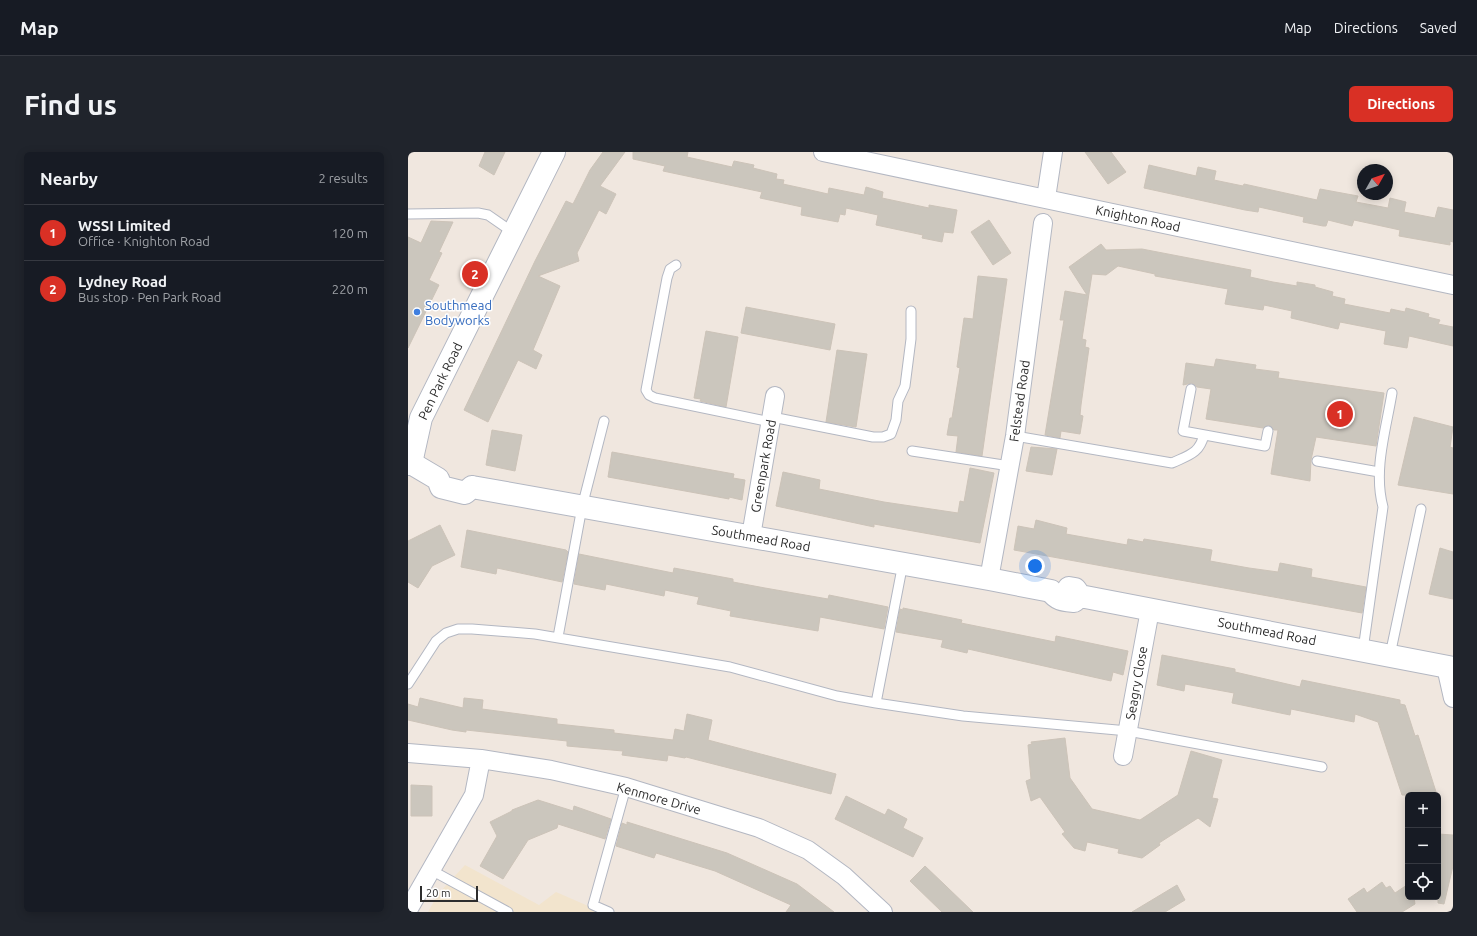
<!DOCTYPE html>
<html lang="en">
<head>
<meta charset="utf-8">
<style>
  body { margin:0; font-family:Ubuntu,sans-serif; background:#20242c; color:#f1f3f6 }
  .controls { position:absolute; right:12px; bottom:12px; display:grid; overflow:hidden; border-radius:6px; box-shadow:0 2px 10px #0003 }
  .controls button { width:36px; height:36px; display:grid; place-items:center; padding:0; border:0; border-bottom:1px solid #363941; background:#171b24; color:#f1f3f6; font:20px sans-serif }
  .compass { position:absolute; left:949px; top:12px; width:36px; height:36px; border-radius:50%; background:#171b24; box-shadow:0 2px 10px #0003; rotate:50deg }
  .scale { position:absolute; left:12px; bottom:10px; width:58px; box-sizing:border-box; padding-left:4px; border:2px solid #2d2d2d; border-top:0; font-size:11px; line-height:14px; white-space:nowrap; color:#2d2d2d; -webkit-text-stroke:3px #fff; paint-order:stroke }
  .you { position:absolute; left:627px; top:414px; width:14px; height:14px; margin:-10px; border:3px solid #fff; border-radius:50%; background:#1a73e8; box-shadow:0 0 0 6px #1a73e833 }
  .badge { display:grid; place-items:center; width:26px; height:26px; border-radius:50%; background:#d93025; color:#fff; font-size:13px; font-weight:700 }
  .pin { position:absolute; translate:-50% -50%; border:2px solid #fff; box-shadow:0 1px 4px #0006 }
  .list { margin:0; padding:0; list-style:none }
  h2 { display:flex; justify-content:space-between; align-items:center; height:52px; margin:0; padding:0 16px; font-size:17px }
  h2 small { font-size:13px; font-weight:400; color:#9ea1a6 }
  .list li { display:grid; grid-template-columns:26px 1fr auto; gap:12px; align-items:center; box-sizing:border-box; height:56px; padding:0 16px; border-top:1px solid #363941 }
  .list b { display:block; font-size:15px; white-space:nowrap }
  .list p { margin:0; font-size:13px; white-space:nowrap; color:#9ea1a6 }
  .list em { font-size:13px; font-style:normal; color:#9ea1a6 }
  .icon { flex:none; width:22px; height:22px; fill:none; stroke:currentColor; stroke-width:2; stroke-linecap:round; stroke-linejoin:round }
  .map { position:relative; flex:none; width:1045px; height:760px; overflow:hidden; border-radius:6px }
  header { display:flex; align-items:center; gap:24px; box-sizing:border-box; height:56px; padding:0 20px; background:#171b24; border-bottom:1px solid #363941 }
  header strong { font-size:19px }
  nav { display:flex; gap:22px; margin-inline-start:auto; font-size:14px }
  .intro { display:flex; align-items:center; justify-content:space-between; box-sizing:border-box; height:96px; padding:0 24px }
  h1 { margin:0; font-size:28px }
  .button { padding:10px 18px; border-radius:6px; background:#d93025; color:#fff; font-size:14px; font-weight:700 }
  main { display:flex; gap:24px; padding:0 24px }
  aside { flex:1; background:#171b24; border-radius:6px; box-shadow:0 2px 10px #0003 }
  .map>svg:first-child { display:block }
  .education { fill:#f2e4cd }
  .building { fill:#cbc6bd; stroke:#ccc3b8 }
  .lines { fill:none; stroke-linecap:round; stroke-linejoin:round }
  .service-casing { stroke:#b3b7c2; stroke-width:11 }
  .minor-casing { stroke:#b3b7c2; stroke-width:20 }
  .tertiary-casing { stroke:#b3b7c2; stroke-width:24 }
  .secondary-casing { stroke:#b3b7c2; stroke-width:24 }
  .service { stroke:#fff; stroke-width:9 }
  .minor { stroke:#fff; stroke-width:18 }
  .tertiary { stroke:#fff; stroke-width:22 }
  .secondary { stroke:#fff; stroke-width:22 }
  .shop-dot { fill:#3f7fe0; stroke:#fff; stroke-width:1.5 }
  .labels { text-anchor:middle; stroke-width:3; stroke-linejoin:round; paint-order:stroke }
  .street-label { font-size:13px; fill:#2d2d2d; stroke:#fff }
  .shop-label { font-size:13px; fill:#366cbe; stroke:#fff; text-anchor:start }
</style>
</head>
<body>
<header>
<strong>Map</strong>
<nav><a>Map</a><a>Directions</a><a>Saved</a></nav>
</header>
<div class="intro"><h1>Find us</h1><a class="button">Directions</a></div>
<main>
<aside>
<h2>Nearby<small>2 results</small></h2>
<ul class="list">
<li><span class="badge">1</span><div><b>WSSI Limited</b><p>Office · Knighton Road</p></div><em>120 m</em></li>
<li><span class="badge">2</span><div><b>Lydney Road</b><p>Bus stop · Pen Park Road</p></div><em>220 m</em></li>
</ul>
</aside>
<div class="map">
<svg width="1045" height="760" viewBox="0 0 1045 760">
  <rect width="100%" height="100%" fill="#f0e7df"/>
  <path class="education" d="M 57,713 L 131,753 L 148,740 L 194,760 L 20,760 L 30,742 Z"/>
  <path class="building" d="M 77,0 L 97,0 L 86,23 L 71,14 Z
    M 195,0 L 217,0 L 192,34 L 208,42 L 198,62 L 191,58 L 169,101 L 171,109 L 130,124 L 152,134 L 125,198 L 134,203 L 128,217 L 110,208 L 80,270 L 56,258 L 127,109 L 158,49 L 165,52 L 182,18 Z
    M 225,0 L 280,0 L 279,5 L 324,15 L 326,9 L 346,13 L 345,16 L 369,22 L 368,27 L 376,28 L 375,32 L 398,37 L 420,42 L 421,36 L 456,43 L 458,35 L 475,40 L 474,46 L 521,56 L 521,53 L 549,58 L 545,81 L 536,80 L 534,90 L 514,86 L 515,83 L 468,73 L 470,63 L 438,56 L 437,63 L 432,62 L 430,70 L 393,63 L 394,55 L 352,46 L 354,40 L 255,19 L 257,14 L 225,7 Z
    M 677,0 L 703,0 L 718,20 L 700,32 Z
    M 741,13 L 788,24 L 790,15 L 808,19 L 806,28 L 835,34 L 836,32 L 909,48 L 912,37 L 950,44 L 948,50 L 980,56 L 982,46 L 998,50 L 996,60 L 1027,66 L 1030,55 L 1045,58 L 1045,90 L 1042,89 L 1042,93 L 991,84 L 992,78 L 946,68 L 944,74 L 920,68 L 918,74 L 915,74 L 895,70 L 896,65 L 851,55 L 850,60 L 837,58 L 736,36 Z
    M 581,68 L 603,101 L 585,113 L 563,80 Z
    M 23,69 L 45,70 L 31,100 L 34,101 L 21,128 L 31,133 L 0,196 L 0,85 L 13,91 Z
    M 693,92 L 698,98 L 734,97 L 843,118 L 842,125 L 865,130 L 889,134 L 889,130 L 907,133 L 907,135 L 925,140 L 924,144 L 937,147 L 936,152 L 982,161 L 983,157 L 997,160 L 998,156 L 1021,162 L 1020,165 L 1032,168 L 1030,172 L 1045,175 L 1045,194 L 1001,184 L 999,196 L 976,192 L 978,179 L 932,170 L 930,177 L 883,166 L 884,159 L 856,153 L 855,158 L 817,152 L 820,137 L 747,124 L 747,122 L 710,114 L 698,123 L 684,122 L 674,187 L 678,188 L 677,195 L 681,196 L 673,253 L 672,263 L 675,264 L 672,282 L 653,279 L 652,286 L 637,283 L 656,168 L 652,168 L 657,139 L 679,143 L 661,115 Z
    M 570,124 L 599,127 L 574,304 L 548,300 L 550,284 L 539,283 L 542,266 L 544,266 L 552,216 L 549,215 L 556,166 L 565,167 Z
    M 338,155 L 427,172 L 422,198 L 333,181 Z
    M 298,179 L 330,185 L 318,255 L 292,249 L 293,247 L 286,246 Z
    M 429,198 L 459,202 L 448,275 L 418,270 Z
    M 808,207 L 848,213 L 847,217 L 871,220 L 870,226 L 976,241 L 968,294 L 908,285 L 903,308 L 902,329 L 863,322 L 870,278 L 866,278 L 861,273 L 855,276 L 798,267 L 803,237 L 789,235 L 784,231 L 775,233 L 778,211 L 806,215 Z
    M 1006,265 L 1045,275 L 1042,295 L 1045,296 L 1045,342 L 990,333 Z
    M 84,278 L 114,283 L 107,319 L 78,313 Z
    M 623,295 L 649,297 L 644,323 L 618,319 Z
    M 204,300 L 326,322 L 325,326 L 337,328 L 334,348 L 321,345 L 321,347 L 200,325 Z
    M 562,316 L 586,321 L 572,391 L 466,372 L 466,375 L 368,354 L 375,320 L 412,328 L 411,337 L 476,350 L 550,361 L 552,349 L 556,350 Z
    M 628,368 L 659,376 L 658,382 L 719,393 L 720,387 L 735,390 L 736,387 L 804,398 L 802,409 L 841,416 L 870,420 L 872,411 L 904,417 L 903,425 L 958,435 L 954,461 L 606,398 L 610,374 L 626,377 Z
    M 32,373 L 47,403 L 24,414 L 10,436 L 0,430 L 0,389 Z
    M 59,378 L 158,398 L 160,400 L 154,430 L 89,416 L 88,422 L 53,415 Z
    M 1032,396 L 1045,400 L 1045,447 L 1021,442 Z
    M 171,402 L 265,421 L 266,416 L 325,427 L 325,430 L 357,436 L 420,447 L 421,443 L 480,455 L 476,477 L 412,465 L 410,479 L 322,464 L 323,459 L 289,452 L 291,445 L 276,442 L 257,438 L 256,444 L 198,432 L 197,438 L 166,432 Z
    M 495,456 L 554,468 L 553,471 L 647,490 L 648,484 L 720,499 L 715,523 L 705,520 L 703,529 L 560,497 L 559,501 L 533,495 L 535,488 L 488,480 L 492,457 L 495,458 Z
    M 754,503 L 827,517 L 827,520 L 892,535 L 894,528 L 992,548 L 992,552 L 997,553 L 1007,584 L 1010,583 L 1029,643 L 994,643 L 970,570 L 947,562 L 946,570 L 883,557 L 882,563 L 824,551 L 826,541 L 777,532 L 776,539 L 749,533 Z
    M 12,546 L 55,556 L 56,546 L 75,548 L 74,557 L 149,567 L 149,572 L 206,578 L 206,581 L 265,588 L 267,577 L 276,579 L 279,562 L 304,568 L 300,588 L 428,622 L 423,642 L 278,605 L 277,606 L 260,603 L 259,609 L 214,603 L 215,599 L 159,594 L 159,589 L 58,578 L 58,580 L 44,578 L 0,568 L 0,552 L 10,555 Z
    M 657,586 L 662,626 L 684,657 L 732,668 L 770,643 L 783,599 L 814,608 L 804,646 L 810,647 L 802,675 L 790,666 L 751,691 L 752,693 L 734,706 L 710,701 L 711,697 L 679,690 L 677,699 L 666,696 L 654,682 L 657,680 L 632,645 L 623,649 L 618,629 L 623,627 L 620,593 L 624,592 L 623,590 Z
    M 3,633 L 24,634 L 24,664 L 3,664 Z
    M 438,644 L 477,663 L 480,657 L 499,667 L 495,676 L 515,686 L 505,705 L 427,667 Z
    M 130,648 L 165,659 L 166,654 L 203,667 L 197,687 L 150,672 L 149,676 L 120,688 L 95,727 L 72,714 L 89,684 L 82,670 L 104,659 L 104,658 Z
    M 219,670 L 319,701 L 389,732 L 426,760 L 378,760 L 383,753 L 307,719 L 248,701 L 246,706 L 208,694 L 214,671 L 219,673 Z
    M 1030,682 L 1045,683 L 1045,714 L 1036,752 L 1030,751 Z
    M 517,714 L 538,734 L 565,760 L 534,760 L 502,729 Z
    M 974,730 L 978,736 L 982,734 L 987,741 L 999,733 L 1000,745 L 1006,745 L 1007,752 L 994,760 L 949,760 L 940,747 L 956,736 L 959,741 Z
    M 769,733 L 777,748 L 757,760 L 724,760 Z"/>
  <g class="lines">
    <defs>
      <path id="service" d="M 0,62 L 70,61 L 80,63 L 106,81
        M 268,113 L 262,117 L 259,126 L 238,238 L 241,243 L 247,246 L 363,270
        M 783,237 L 775,279 L 857,294 L 860,279
        M 364,265 L 465,285 L 475,285 L 483,282 L 488,268 L 490,249 L 497,234 L 503,187 L 503,159
        M 607,284 L 764,311 C 781,303 791,302 796,283
        M 504,299 L 602,314
        M 909,309 L 971,320
        M 150,485 L 174,355 L 196,269
        M 955,498 L 975,355 C 965,318 978,278 984,241
        M 982,503 L 1013,357
        M 0,532 L 28,489 L 38,481 L 50,477 L 64,477 L 127,482 L 322,515 L 429,544 L 468,551 L 555,564 L 720,579 L 914,615
        M 468,551 L 495,411
        M 23,718 L 100,760
        M 201,760 L 185,753 L 218,635"/>
      <path id="minor" d="M 415,0 L 1045,133
        M 638,46 L 645,0
        M 343,384 L 367,244
        M 581,427 L 607,284 L 635,71
        M 1038,515 L 1045,546
        M 0,601 L 73,607 L 143,618 L 218,635 L 351,676 L 400,698 L 436,724 L 475,760
        M 715,604 L 742,458
        M 0,758 L 66,643 L 73,607"/>
      <path id="tertiary" d="M 3,311 L 13,266 L 146,0"/>
      <path id="secondary" d="M 0,312 L 3,311 L 30,327 L 33,335 L 57,341 L 64,335
        M 64,335 L 581,427 L 643,439 C 649,448 656,448 666,449 L 672,444
        M 661,436 L 667,437 L 672,444 L 1045,516"/>
    </defs>
    <use href="#service" class="service-casing"/>
    <use href="#minor" class="minor-casing"/>
    <use href="#tertiary" class="tertiary-casing"/>
    <use href="#secondary" class="secondary-casing"/>
    <use href="#service" class="service"/>
    <use href="#minor" class="minor"/>
    <use href="#tertiary" class="tertiary"/>
    <use href="#secondary" class="secondary"/>
  </g>
  <circle class="shop-dot" cx="9" cy="160" r="4"/>
  <g class="labels">
    <g class="street-label">
      <text transform="translate(730 66) rotate(12)" y="5">Knighton Road</text>
      <text transform="translate(32 229) rotate(-64)" y="5">Pen Park Road</text>
      <text transform="translate(611 249) rotate(-82)" y="5">Felstead Road</text>
      <text transform="translate(355 314) rotate(-80)" y="5">Greenpark Road</text>
      <text transform="translate(353 386) rotate(10)" y="5">Southmead Road</text>
      <text transform="translate(859 479) rotate(11)" y="5">Southmead Road</text>
      <text transform="translate(728 531) rotate(-80)" y="5">Seagry Close</text>
      <text transform="translate(251 646) rotate(16)" y="5">Kenmore Drive</text>
    </g>
    <g class="shop-label">
      <text x="17" y="158">Southmead<tspan x="17" dy="15">Bodyworks</tspan></text>
    </g>
  </g>
</svg>
<div class="controls">
<button>+</button>
<button>−</button>
<button><svg class="icon" aria-label="locate" viewBox="0 0 24 24"><circle cx="12" cy="12" r="6"/><path d="M12 2v4M12 18v4M2 12h4M18 12h4"/></svg></button>
</div>
<svg class="compass" viewBox="-18 -18 36 36"><path d="M0-13l5 13h-10z" fill="#e53935"/><path d="M0 13l5-13h-10z" fill="#9ea1a6"/></svg>
<div class="scale">20 m</div>
<div class="you"></div>
<div class="pin badge" style="left:932px;top:262px">1</div>
<div class="pin badge" style="left:67px;top:122px">2</div>
</div>
</main>
</body>
</html>
